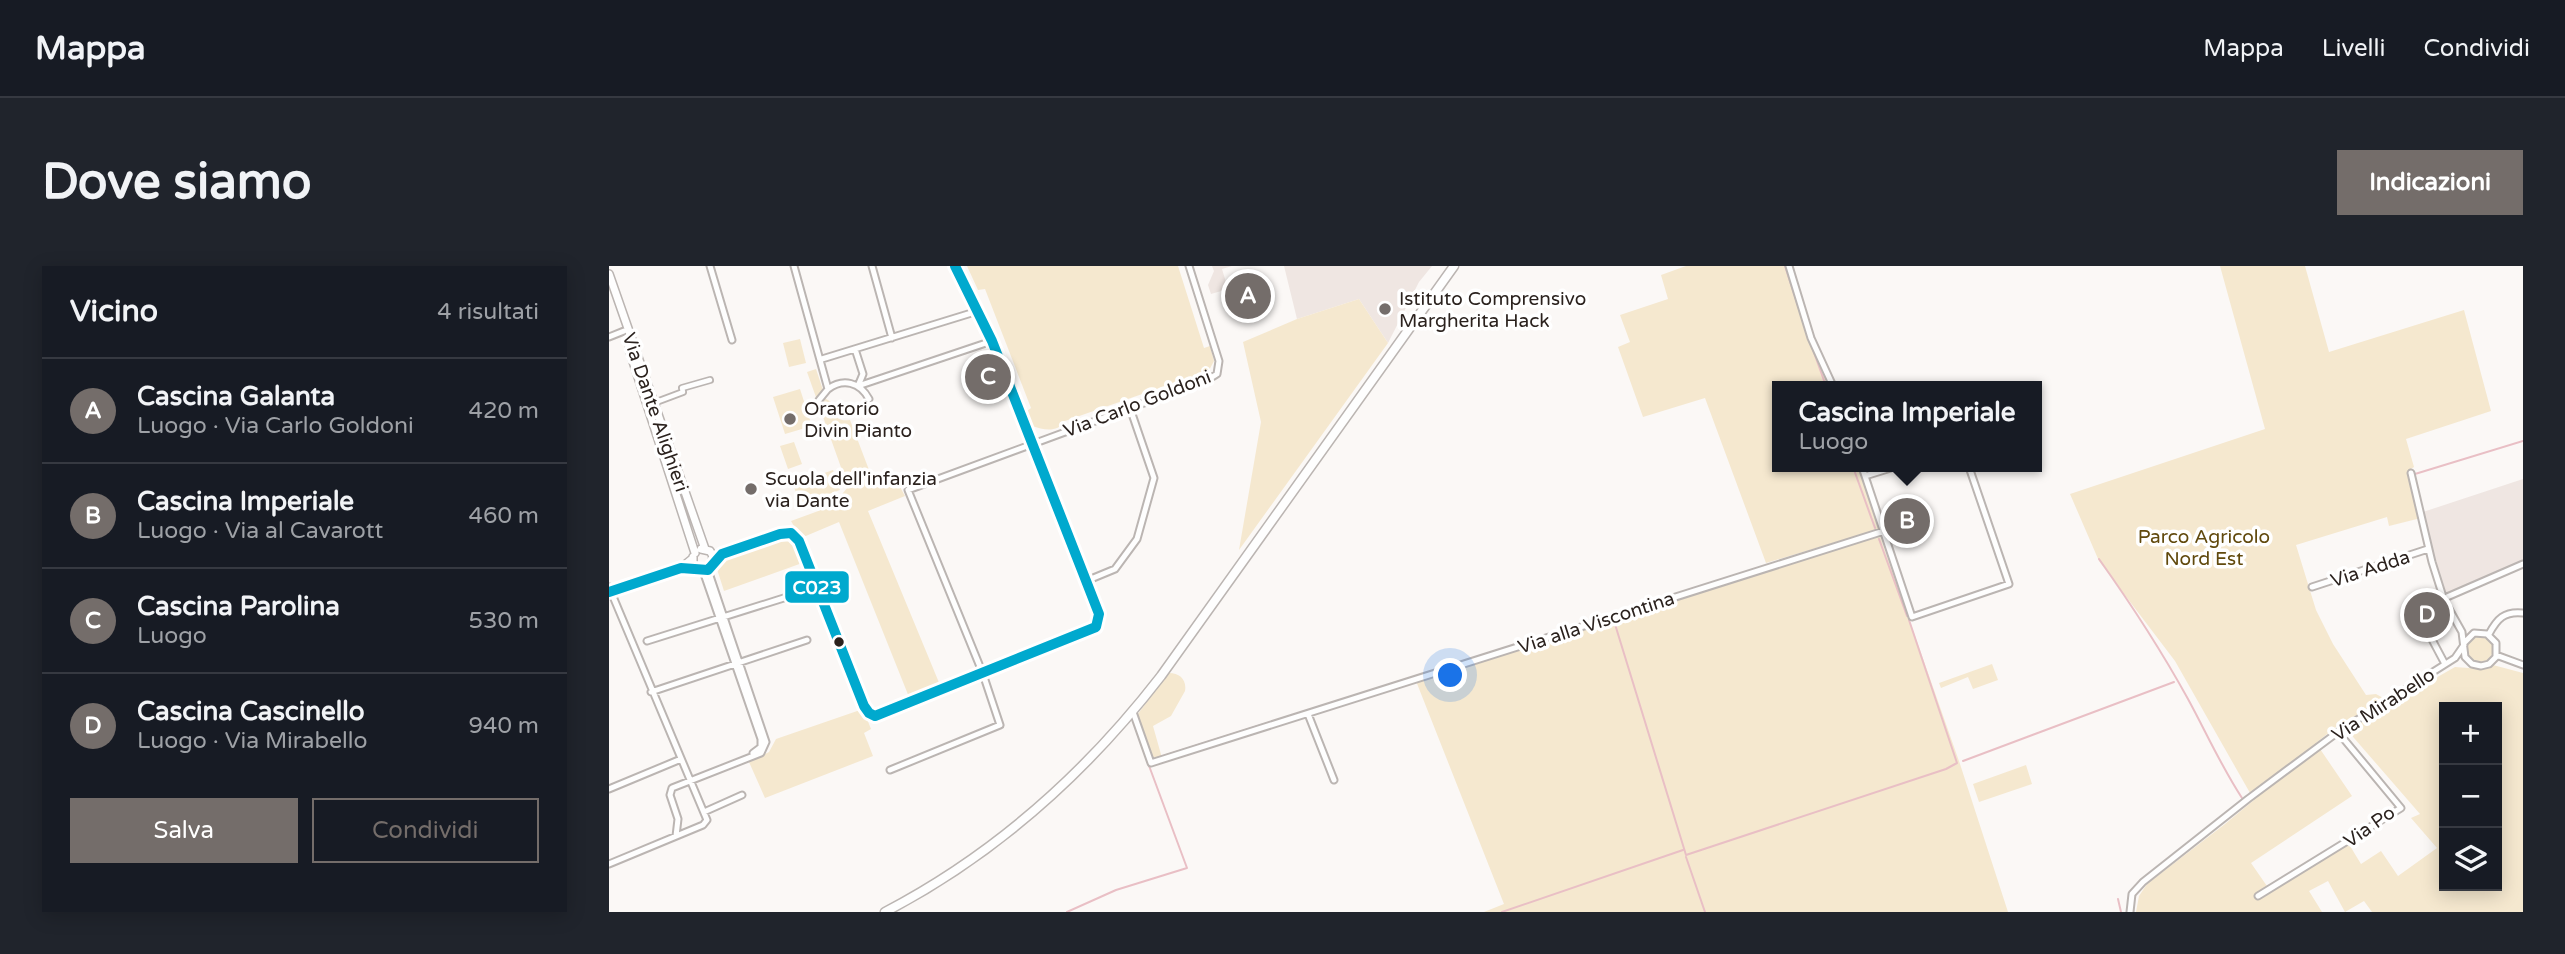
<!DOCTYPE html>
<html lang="it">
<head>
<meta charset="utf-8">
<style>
  body { margin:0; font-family:"Varela Round",sans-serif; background:#20242c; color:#f1f3f6 }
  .controls { position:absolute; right:21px; bottom:21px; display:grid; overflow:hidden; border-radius:0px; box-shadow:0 4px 18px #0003 }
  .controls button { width:63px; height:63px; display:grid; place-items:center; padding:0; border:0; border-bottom:2px solid #363941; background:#171b24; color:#f1f3f6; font:35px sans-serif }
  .you { position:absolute; left:842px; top:410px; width:24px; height:24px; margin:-18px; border:5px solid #fff; border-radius:50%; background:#1a73e8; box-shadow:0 0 0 10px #1a73e833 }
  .badge { display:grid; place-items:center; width:46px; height:46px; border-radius:50%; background:#746d6a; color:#fff; font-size:23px; font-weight:700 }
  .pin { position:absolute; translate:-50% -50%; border:4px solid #fff; box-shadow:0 2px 7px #0006 }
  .popup { position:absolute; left:1163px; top:115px; width:270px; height:91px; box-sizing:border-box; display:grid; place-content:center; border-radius:0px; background:#171b24; filter:drop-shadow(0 2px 5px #0005); font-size:23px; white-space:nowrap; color:#9ea1a6 }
  .popup b { font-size:26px; color:#f1f3f6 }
  .popup::after { content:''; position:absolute; left:50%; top:100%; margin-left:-14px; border:14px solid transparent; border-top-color:#171b24 }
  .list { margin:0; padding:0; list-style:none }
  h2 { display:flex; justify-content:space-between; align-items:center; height:91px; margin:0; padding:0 28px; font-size:30px }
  h2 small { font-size:23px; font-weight:400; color:#9ea1a6 }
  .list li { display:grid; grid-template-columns:46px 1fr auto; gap:21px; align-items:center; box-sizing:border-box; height:105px; padding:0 28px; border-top:2px solid #363941 }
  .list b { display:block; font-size:26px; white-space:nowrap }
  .list p { margin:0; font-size:23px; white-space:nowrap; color:#9ea1a6 }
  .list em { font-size:23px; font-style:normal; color:#9ea1a6 }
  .actions { display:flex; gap:14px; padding:21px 28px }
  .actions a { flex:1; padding:16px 0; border:2px solid #746d6a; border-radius:0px; text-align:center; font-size:24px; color:#746d6a }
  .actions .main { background:#746d6a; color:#fff }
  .icon { flex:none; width:38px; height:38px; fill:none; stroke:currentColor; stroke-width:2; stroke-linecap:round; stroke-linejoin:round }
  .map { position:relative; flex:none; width:1914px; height:646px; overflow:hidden; border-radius:0px }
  header { display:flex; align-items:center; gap:42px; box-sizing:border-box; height:98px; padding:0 35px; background:#171b24; border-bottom:2px solid #363941 }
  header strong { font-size:33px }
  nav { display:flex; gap:38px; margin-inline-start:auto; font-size:24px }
  .intro { display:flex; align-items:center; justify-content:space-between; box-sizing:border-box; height:168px; padding:0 42px }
  h1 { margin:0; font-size:49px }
  .button { padding:18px 32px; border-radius:0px; background:#746d6a; color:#fff; font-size:24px; font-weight:700 }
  main { display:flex; gap:42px; padding:0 42px }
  aside { flex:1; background:#171b24; border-radius:0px; box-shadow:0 4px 18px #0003 }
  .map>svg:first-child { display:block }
  .built { fill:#efe6e2 }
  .green { fill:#f5e8cf; fill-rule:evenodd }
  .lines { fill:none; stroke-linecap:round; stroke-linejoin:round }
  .stream { stroke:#e9bfc5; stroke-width:2 }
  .pedestrian-casing { stroke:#bbb5b2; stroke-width:8 }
  .minor-casing { stroke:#bbb5b2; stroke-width:9 }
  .tertiary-casing { stroke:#bbb5b2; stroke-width:10 }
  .secondary-casing { stroke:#bbb5b2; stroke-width:11 }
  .pedestrian { stroke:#fefefe; stroke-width:4.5 }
  .minor { stroke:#fefefe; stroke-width:5 }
  .tertiary { stroke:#fefefe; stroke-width:7 }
  .secondary { stroke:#fefefe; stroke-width:8 }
  .bus-1-casing { stroke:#fff; stroke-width:16 }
  .bus-1 { stroke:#00a9ce; stroke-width:10 }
  .poi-dot { fill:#746d6a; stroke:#fff; stroke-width:2.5 }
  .bus-dot { fill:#2b221e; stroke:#fff; stroke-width:2.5 }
  .labels { text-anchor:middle; stroke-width:7; stroke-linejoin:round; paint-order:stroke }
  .poi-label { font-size:19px; fill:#2b221e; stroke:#fff; text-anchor:start }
  .street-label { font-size:19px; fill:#2b221e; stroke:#fff }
  .park-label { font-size:19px; fill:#61490d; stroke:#fff }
  .line-badge { stroke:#fff; stroke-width:2.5 }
  .badge-label { font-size:19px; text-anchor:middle; font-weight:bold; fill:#fff }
</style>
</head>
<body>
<header>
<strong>Mappa</strong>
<nav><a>Mappa</a><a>Livelli</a><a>Condividi</a></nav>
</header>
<div class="intro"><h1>Dove siamo</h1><a class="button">Indicazioni</a></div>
<main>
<aside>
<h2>Vicino<small>4 risultati</small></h2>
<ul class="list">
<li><span class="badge">A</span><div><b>Cascina Galanta</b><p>Luogo · Via Carlo Goldoni</p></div><em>420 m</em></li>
<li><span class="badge">B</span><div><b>Cascina Imperiale</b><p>Luogo · Via al Cavarott</p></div><em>460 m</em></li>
<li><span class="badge">C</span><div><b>Cascina Parolina</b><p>Luogo</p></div><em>530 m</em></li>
<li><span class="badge">D</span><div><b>Cascina Cascinello</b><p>Luogo · Via Mirabello</p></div><em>940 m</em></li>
</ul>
<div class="actions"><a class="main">Salva</a><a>Condividi</a></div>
</aside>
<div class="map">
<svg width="1914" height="646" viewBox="0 0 1914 646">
  <rect width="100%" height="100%" fill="#fbf8f6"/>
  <path class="built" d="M 603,0 L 623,0 L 613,3 L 619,23 L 602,28 L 599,19 L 605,5 Z
    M 675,0 L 823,0 L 810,16 L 779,77 L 750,33 L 688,53 Z
    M 1914,213 L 1914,295 L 1838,327 L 1834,323 L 1814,246 Z"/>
  <path class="green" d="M 358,0 L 569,0 L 595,82 L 601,80 L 605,95 L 598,108 L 581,114 L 579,112 L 456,155 C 448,167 435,164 423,160 L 418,145 L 422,142 L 376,23 L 369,24 Z
    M 1077,0 L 1179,0 L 1201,72 L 1221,120 L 1168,120 L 1168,201 L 1250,201 L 1270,263 L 1157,297 L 1096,132 L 1034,151 L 1009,81 L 1021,76 L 1011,49 L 1059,33 L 1052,9 Z
    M 1611,0 L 1696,0 L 1720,86 L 1855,44 L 1882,145 L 1797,173 L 1805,201 L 1799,205 L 1812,252 L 1780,260 L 1778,251 L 1687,279 L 1707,344 L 1724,378 L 1757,429 L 1767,428 L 1783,437 L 1846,401 L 1873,403 L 1884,399 L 1914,407 L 1914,646 L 1763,646 L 1755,635 L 1736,646 L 1719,615 L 1700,625 L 1713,646 L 1527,646 L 1530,630 L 1538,618 L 1616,558 L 1645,534 L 1566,395 L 1490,295 L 1461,228 L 1656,163 ZM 1835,441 L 1888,441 L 1888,620 L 1835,620 ZM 1732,457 L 1811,548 L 1802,552 L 1828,582 L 1789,610 L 1772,585 L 1752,598 L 1738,575 L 1660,623 L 1642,597 L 1743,530 L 1707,477 Z
    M 750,33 L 779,77 L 630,284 L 652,156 L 634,76 L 688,53 Z
    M 191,73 L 197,97 L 180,101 L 174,77 Z
    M 207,103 L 217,133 L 224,137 C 222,149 229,156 241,154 L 265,217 L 285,210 L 296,230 L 259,245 L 331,419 L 300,431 L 230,256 L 192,272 L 182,255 L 223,240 L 239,221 L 198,106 Z
    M 191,123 L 203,160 L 176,168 L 164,131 Z
    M 185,176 L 193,198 L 179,203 L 171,180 Z
    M 224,204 L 231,224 L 191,238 L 184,218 Z
    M 180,269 L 186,274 L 196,296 L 115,325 L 107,300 L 113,293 Z
    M 1271,270 L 1351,498 L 1399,646 L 875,646 L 895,638 L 807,415 Z
    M1858 383a13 13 0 1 1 26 0a13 13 0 1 1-26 0Z
    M 1383,398 L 1389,414 L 1364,423 L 1359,411 L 1332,422 L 1330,417 Z
    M 560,407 C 571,407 578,414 576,425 L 562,450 L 544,460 L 553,492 L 542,496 L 528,449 Z
    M 254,443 L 262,463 L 255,467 L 264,490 L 156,532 L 140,496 L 160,486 L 167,473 Z
    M 1417,499 L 1423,518 L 1370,536 L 1364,518 Z"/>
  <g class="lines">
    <path class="stream" d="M 1176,0 L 1191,46
      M 1203,81 L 1217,120
      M 1244,201 L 1266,262
      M 1806,208 L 1914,175
      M 1270,273 L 1298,350
      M 1490,293 C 1522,338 1552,384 1579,433 C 1597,466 1612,500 1633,532
      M 1005,355 L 1077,589 L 1337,503 L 1348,497 L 1300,354
      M 548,492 L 1003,348
      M 1354,495 L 1565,416
      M 1077,591 L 1096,646
      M 1509,633 L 1512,646
      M 458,646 L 507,624 L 578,602 L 539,497
      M 893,646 L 1074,584"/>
    <defs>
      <path id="pedestrian" d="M 50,135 L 74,126 L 73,122 L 101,114"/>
      <path id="minor" d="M 101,0 L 123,74
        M 185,0 L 219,123 L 210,134
        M 263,0 L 283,72
        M 1180,0 L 1202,72 L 1224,120
        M 0,71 L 15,65
        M 246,83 L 254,108 L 249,120
        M 213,93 L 369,45
        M 249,120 L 383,75
        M 219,123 C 234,112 251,116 260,133
        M 1253,201 L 1303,351 L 1400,318 L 1360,201
        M 1802,207 L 1823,296 L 1835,334 L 1853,366 L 1856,391 L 1863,398 L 1872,400 L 1880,398 L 1887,391 L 1887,377 L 1878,368 L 1865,367 L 1856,376
        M 1256,210 L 1285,201
        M 105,296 L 113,288 L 171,268 L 180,267 L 187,271 L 255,440 L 265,450 L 487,361 L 490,348 L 474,307 L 383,75 L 346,0
        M 94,305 L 152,473 L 152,481 L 144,487
        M 477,315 L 506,303 L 528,273 L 545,212 L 521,142
        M 0,321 L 98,554 L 94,559 L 0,598
        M 1703,321 L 1819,283
        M 1829,349 L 1830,340 L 1838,331 L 1914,298
        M 1832,355 L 1843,348
        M 1819,366 L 1836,398
        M 1880,368 C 1888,353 1895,345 1914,347
        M 38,375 L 178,331
        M 1887,389 L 1914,399
        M 42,426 L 198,374
        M 524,446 L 542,497 L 1275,265
        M 699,448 L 725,514
        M 281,504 L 391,459 L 374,408 L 299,224 L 600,113 L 608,108 L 610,95 L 580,0
        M 0,523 L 72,493
        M 95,546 L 133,529
        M 67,570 L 69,553 L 61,529 L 63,522 L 152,487 L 157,476 L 99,304
        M 1649,630 L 1792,542 L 1729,466
        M 1521,646 L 1523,628 L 1534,616 L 1639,533 L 1729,466 L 1846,392 L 1855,379"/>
      <path id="tertiary" d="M 0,8 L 96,283
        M 20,83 L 86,287
        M 84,291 L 84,297 L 88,303
        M 72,302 L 94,305 L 102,302 L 104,290 L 101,285 L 92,283
        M 0,326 L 72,302 L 83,293"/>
      <path id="secondary" d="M 276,646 C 385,589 477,507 552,410 L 845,0"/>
    </defs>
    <use href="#pedestrian" class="pedestrian-casing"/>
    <use href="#minor" class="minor-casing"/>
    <use href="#tertiary" class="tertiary-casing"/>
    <use href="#secondary" class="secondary-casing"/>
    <use href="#pedestrian" class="pedestrian"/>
    <use href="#minor" class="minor"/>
    <use href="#tertiary" class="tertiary"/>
    <use href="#secondary" class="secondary"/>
    <defs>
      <path id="bus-1" d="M 0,326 L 72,302 L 99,304 L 113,288 L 171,268 L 182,267 L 190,275 L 255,440 L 260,447 L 266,450 L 487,361 L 490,348 L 474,307 L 383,75 L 346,0"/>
    </defs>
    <use href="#bus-1" class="bus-1-casing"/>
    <use href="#bus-1" class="bus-1"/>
  </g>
  <g class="poi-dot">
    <circle cx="776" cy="43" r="7"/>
    <circle cx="181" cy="153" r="7"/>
    <circle cx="142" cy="223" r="7"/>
  </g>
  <circle class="bus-dot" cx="230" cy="376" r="6"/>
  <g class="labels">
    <g class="poi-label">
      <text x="790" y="39">Istituto Comprensivo<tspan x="790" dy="22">Margherita Hack</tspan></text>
      <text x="195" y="149">Oratorio<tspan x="195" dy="22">Divin Pianto</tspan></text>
      <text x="156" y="219">Scuola dell'infanzia<tspan x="156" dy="22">via Dante</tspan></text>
    </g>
    <g class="street-label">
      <text transform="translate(528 137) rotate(-21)" y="7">Via Carlo Goldoni</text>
      <text transform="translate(47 146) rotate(71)" y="7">Via Dante Alighieri</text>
      <text transform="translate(1761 302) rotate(-18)" y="7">Via Adda</text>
      <text transform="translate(987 356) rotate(-18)" y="7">Via alla Viscontina</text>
      <text transform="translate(1774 438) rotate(-33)" y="7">Via Mirabello</text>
      <text transform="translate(1760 560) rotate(-35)" y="7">Via Po</text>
    </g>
    <g class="park-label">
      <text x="1595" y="277">Parco Agricolo<tspan x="1595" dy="22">Nord Est</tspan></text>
    </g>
  </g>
  <rect class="line-badge" x="175" y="304" width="66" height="34" rx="7" fill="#00a9ce"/>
  <g class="badge-label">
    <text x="208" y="328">C023</text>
  </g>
</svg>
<div class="controls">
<button>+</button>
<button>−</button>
<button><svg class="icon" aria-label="layers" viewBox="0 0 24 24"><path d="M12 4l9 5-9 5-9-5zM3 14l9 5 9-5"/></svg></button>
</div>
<div class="you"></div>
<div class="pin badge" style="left:639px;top:30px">A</div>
<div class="pin badge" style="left:1298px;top:255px">B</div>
<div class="popup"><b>Cascina Imperiale</b>Luogo</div>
<div class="pin badge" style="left:379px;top:111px">C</div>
<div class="pin badge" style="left:1818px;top:349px">D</div>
</div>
</main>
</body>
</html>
